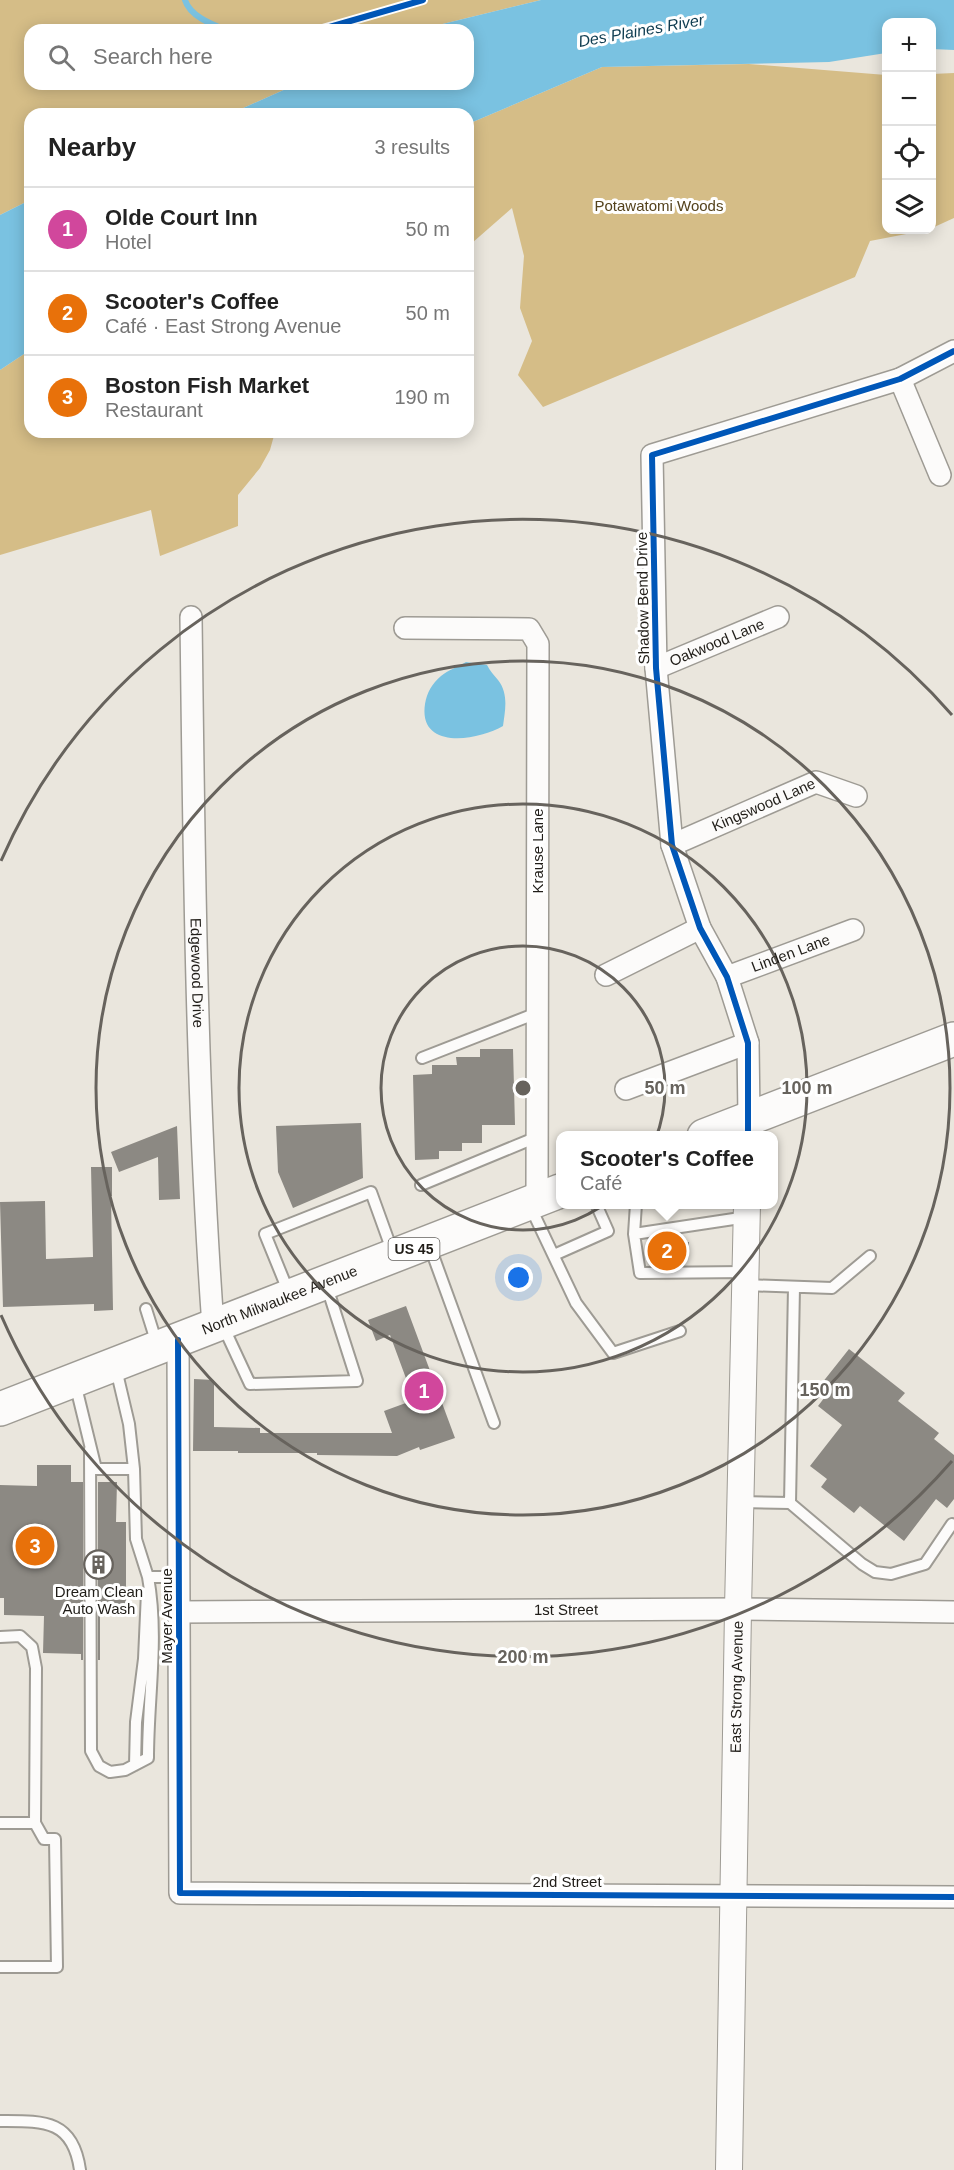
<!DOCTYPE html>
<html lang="en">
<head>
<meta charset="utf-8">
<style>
  body { margin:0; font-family:Helvetica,sans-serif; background:#f2f2f2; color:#222 }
  .controls { position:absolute; right:18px; top:18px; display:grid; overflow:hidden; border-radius:12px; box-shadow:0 3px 15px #0003 }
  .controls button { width:54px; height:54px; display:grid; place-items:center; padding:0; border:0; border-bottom:2px solid #e0e0e0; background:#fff; color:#222; font:30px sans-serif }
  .you { position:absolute; left:519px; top:1278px; width:21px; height:21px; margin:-15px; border:4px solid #fff; border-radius:50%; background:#1a73e8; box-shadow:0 0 0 9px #1a73e833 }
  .badge { display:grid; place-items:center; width:39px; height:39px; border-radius:50%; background:#2563eb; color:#fff; font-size:20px; font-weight:700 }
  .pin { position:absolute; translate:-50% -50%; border:3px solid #fff; box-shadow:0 2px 6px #0006 }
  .popup { position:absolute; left:556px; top:1131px; width:222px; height:78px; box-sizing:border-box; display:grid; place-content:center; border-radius:12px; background:#fff; filter:drop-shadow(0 2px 4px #0005); font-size:20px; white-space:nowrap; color:#767676 }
  .popup b { font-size:22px; color:#222 }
  .popup::after { content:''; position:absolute; left:50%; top:100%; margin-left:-12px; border:12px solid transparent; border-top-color:#fff }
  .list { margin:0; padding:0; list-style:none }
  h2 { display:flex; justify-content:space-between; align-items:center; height:78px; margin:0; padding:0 24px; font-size:26px }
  h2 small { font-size:20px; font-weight:400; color:#767676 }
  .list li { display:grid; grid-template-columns:39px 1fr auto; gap:18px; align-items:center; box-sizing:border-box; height:84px; padding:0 24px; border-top:2px solid #e0e0e0 }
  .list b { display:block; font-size:22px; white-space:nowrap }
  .list p { margin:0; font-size:20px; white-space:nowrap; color:#767676 }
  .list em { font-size:20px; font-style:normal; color:#767676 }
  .icon { flex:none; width:33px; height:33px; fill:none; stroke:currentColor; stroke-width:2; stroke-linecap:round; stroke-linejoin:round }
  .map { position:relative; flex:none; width:954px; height:2170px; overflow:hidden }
  .search { position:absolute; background:#fff; box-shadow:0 3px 15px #0003; left:24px; top:24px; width:450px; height:66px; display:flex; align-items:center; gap:15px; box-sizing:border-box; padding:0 21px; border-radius:18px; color:#767676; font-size:22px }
  .panel { position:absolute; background:#fff; box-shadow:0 3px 15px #0003; left:24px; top:108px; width:450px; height:330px; border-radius:18px }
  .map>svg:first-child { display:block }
  .forest { fill:#d5bd87 }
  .water { fill:#7ac2e1 }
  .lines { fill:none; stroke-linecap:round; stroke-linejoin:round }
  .stream { stroke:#7ac2e1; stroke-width:6 }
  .building { fill:#8c8983 }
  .service-casing { stroke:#9e9b94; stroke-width:14 }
  .minor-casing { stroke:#9e9b94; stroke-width:24 }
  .tertiary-casing { stroke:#9e9b94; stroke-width:28 }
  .primary-casing { stroke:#9e9b94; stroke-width:36 }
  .service { stroke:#fcfbfa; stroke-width:10 }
  .minor { stroke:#fcfbfa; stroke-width:21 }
  .tertiary { stroke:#fcfbfa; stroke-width:26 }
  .primary { stroke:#fcfbfa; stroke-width:33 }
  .cycleway-casing { stroke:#fff; stroke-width:10 }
  .cycleway { stroke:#0057b8; stroke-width:6 }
  .ring { fill:none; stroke:#67635d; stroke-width:3 }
  .labels { text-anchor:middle; stroke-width:6; stroke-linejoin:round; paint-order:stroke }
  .shield { fill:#fff; stroke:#63615d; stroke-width:1.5 }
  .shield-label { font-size:14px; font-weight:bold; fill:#201d18 }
  .park-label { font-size:15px; fill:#54421c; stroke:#fff }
  .street-label { font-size:15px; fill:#201d18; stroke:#fff }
  .poi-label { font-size:15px; fill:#201d18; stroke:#fff }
  .water-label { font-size:16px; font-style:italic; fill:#0e3c50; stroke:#fff }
  .centre { fill:#67635d; stroke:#fff; stroke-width:3 }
  .ring-label { font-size:18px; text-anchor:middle; font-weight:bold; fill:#67635d; stroke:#fff; stroke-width:6; stroke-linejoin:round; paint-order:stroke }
</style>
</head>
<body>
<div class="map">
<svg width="954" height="2170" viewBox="0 0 954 2170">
  <rect width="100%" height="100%" fill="#eae6dd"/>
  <path class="forest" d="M 0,0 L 541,0 L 418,30 L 30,30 L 30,84 L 297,84 L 230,114 L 30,114 L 30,200 L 0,215 Z
    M 749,64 L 886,75 L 886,230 L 927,230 L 870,241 L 855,277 L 543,407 L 518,375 L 532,341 L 520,308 L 524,256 L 512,208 L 472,243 L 468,244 L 468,124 L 602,67 Z
    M 954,73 L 954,218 L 932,228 L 932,74 Z
    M 30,350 L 30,432 L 275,432 L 270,450 L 260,468 L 238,495 L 238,526 L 160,556 L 151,510 L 0,555 L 0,370 Z"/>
  <path class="water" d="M 541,0 L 954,0 L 954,50 L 932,49 L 932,22 L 886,22 L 886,53 L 829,62 L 602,67 L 468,124 L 468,114 L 230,114 L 297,84 L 468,84 L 468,30 L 418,30 Z
    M 30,200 L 30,350 L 0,370 L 0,215 Z
    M 466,662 L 487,665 C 490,671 494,675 498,680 C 509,694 505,711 503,726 C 477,741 418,750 425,704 C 427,692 432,684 441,676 C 448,670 458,667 466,662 Z"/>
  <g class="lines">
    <path class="stream" d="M 185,0 C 190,16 211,24 226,30"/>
  </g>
  <path class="building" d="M 480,1049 L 513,1049 L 515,1125 L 482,1125 L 482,1143 L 462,1143 L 462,1151 L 439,1151 L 439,1159 L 415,1160 L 413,1075 L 432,1074 L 432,1065 L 457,1065 L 456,1057 L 480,1057 Z
    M 361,1123 L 363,1178 L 293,1208 L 278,1172 L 276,1126 Z
    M 177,1126 L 180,1199 L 159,1200 L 158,1157 L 119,1172 L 111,1152 Z
    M 91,1167 L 112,1167 L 112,1196 L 111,1196 L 113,1310 L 94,1311 L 94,1304 L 3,1307 L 0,1202 L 45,1201 L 46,1259 L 93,1257 Z
    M 647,1241 L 689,1242 L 688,1260 L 680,1259 L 679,1263 L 650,1262 L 650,1259 L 646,1259 Z
    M 406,1306 L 455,1438 L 420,1450 L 419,1447 L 397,1456 L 317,1455 L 317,1453 L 238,1453 L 238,1451 L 193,1451 L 194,1379 L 214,1380 L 214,1427 L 260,1428 L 260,1433 L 392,1433 L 384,1411 L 414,1400 L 390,1335 L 376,1341 L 368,1320 Z
    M 849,1349 L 905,1393 L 898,1401 L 939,1433 L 934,1439 L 954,1455 L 954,1499 L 947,1508 L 936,1499 L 904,1541 L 860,1506 L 854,1513 L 821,1487 L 827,1479 L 810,1466 L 842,1425 L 818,1406 L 831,1389 L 822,1383 Z
    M 37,1465 L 71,1465 L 71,1482 L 83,1482 L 83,1660 L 81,1660 L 81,1654 L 43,1653 L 44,1616 L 4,1615 L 4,1598 L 0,1598 L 0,1485 L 37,1486 Z
    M 98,1482 L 117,1482 L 116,1522 L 126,1522 L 126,1609 L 100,1609 L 100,1660 L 98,1660 Z"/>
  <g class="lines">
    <defs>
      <path id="service" d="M 422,1058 L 537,1013
        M 421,1185 L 537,1137
        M 636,1204 L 634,1234 L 640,1273 L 745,1272
        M 530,1206 L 576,1303 L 613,1353 L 680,1331
        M 634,1234 L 747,1217
        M 430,1247 L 494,1423
        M 554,1255 L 608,1231 L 596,1204
        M 745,1285 L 832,1288 L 870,1256
        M 289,1293 L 265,1234 L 371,1192 L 393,1253
        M 146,1309 L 157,1344
        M 223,1326 L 250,1384 L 357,1381 L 326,1284
        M 116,1369 L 129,1424 L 134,1469 L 136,1539 L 148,1577 L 179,1577
        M 75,1383 L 96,1469 L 134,1469
        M 90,1449 L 91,1751 L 99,1766 L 110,1772 L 125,1770 L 148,1758 C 148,1697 159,1637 148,1577
        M 740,1502 L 790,1503 L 794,1287
        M 790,1503 L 862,1564 L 875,1572 L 891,1574 L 925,1564 L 952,1524
        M 0,1637 L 20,1636 L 32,1647 L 36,1668 L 35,1823 L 44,1839 L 55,1839 L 57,1967 L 0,1967
        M 135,1765 L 136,1722 L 144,1659 L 147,1592
        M 0,1823 L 35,1823
        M 0,2121 C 43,2121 73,2119 80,2170"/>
      <g id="minor">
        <path d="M 900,379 L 940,475"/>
        <path id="s1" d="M 191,617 C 194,854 196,1090 213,1326"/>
        <path d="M 405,628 L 529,629 L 538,644 L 537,1200"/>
        <path id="s2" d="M 656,668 L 778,617"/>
        <path id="s3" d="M 672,845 L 816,782 L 856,796"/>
        <path d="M 606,975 L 700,928"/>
        <path id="s4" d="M 727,977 L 853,930"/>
        <path d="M 626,1089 L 748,1043"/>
        <path d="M 749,1118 L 748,1043 L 727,977 L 700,928 L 672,845 L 656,668 L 652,455 L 900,379 L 954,351"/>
        <path d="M 178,1340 L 180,1893 L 954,1897"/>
        <path id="s5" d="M 179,1612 L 738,1609 L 954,1612"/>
      </g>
      <g id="tertiary">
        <path id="s6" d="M 729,2170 L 738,1609 L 747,1204"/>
      </g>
      <g id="primary">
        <path d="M 704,1136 L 954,1039"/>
        <path id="s7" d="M 0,1409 L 560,1191"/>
      </g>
    </defs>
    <use href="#service" class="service-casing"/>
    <use href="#minor" class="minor-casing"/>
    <use href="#tertiary" class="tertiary-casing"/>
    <use href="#primary" class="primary-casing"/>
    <use href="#service" class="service"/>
    <use href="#minor" class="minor"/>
    <use href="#tertiary" class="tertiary"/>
    <use href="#primary" class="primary"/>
    <defs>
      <path id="cycleway" d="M 319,30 L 423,0
        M 748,1136 L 748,1043 L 727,977 L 700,928 L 672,845 L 656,668 L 652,455 L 900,379 L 954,351
        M 178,1340 L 180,1893 L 954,1897"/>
    </defs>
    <use href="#cycleway" class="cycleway-casing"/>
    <use href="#cycleway" class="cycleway"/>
  </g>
  <g class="ring">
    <circle cx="523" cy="1088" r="142"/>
    <circle cx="523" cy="1088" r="284"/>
    <circle cx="523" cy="1088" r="427"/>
    <path d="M952 1461A569 569 0 0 1 1 1315M1 861A569 569 0 0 1 952 715"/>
  </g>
  <defs>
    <symbol id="building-ring" viewBox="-11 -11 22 22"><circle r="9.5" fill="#fff" stroke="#67635d" stroke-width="1.5"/><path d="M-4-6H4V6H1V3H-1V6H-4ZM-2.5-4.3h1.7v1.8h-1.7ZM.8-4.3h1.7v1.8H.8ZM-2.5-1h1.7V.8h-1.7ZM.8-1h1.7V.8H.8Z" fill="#67635d"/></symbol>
  </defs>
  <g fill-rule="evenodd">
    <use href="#building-ring" x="82" y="1548" width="33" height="33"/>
  </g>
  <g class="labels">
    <rect class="shield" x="388.5" y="1238" width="51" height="22" rx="4.5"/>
    <g class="shield-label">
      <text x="414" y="1254">US 45</text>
    </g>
    <g class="park-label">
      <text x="659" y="211">Potawatomi Woods</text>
    </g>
    <g class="street-label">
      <text transform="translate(643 598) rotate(-91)" y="5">Shadow Bend Drive</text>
      <text dy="5" stroke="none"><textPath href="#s2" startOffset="66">Oakwood Lane</textPath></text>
      <text dy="5" stroke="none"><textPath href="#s3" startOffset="100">Kingswood Lane</textPath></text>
      <text transform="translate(538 851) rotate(-90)" y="5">Krause Lane</text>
      <text dy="5" stroke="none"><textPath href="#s4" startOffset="68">Linden Lane</textPath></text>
      <text dy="5" stroke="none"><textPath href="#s1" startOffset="356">Edgewood Drive</textPath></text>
      <text dy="5" stroke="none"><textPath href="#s7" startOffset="300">North Milwaukee Avenue</textPath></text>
      <text dy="5" stroke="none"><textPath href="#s5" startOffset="387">1st Street</textPath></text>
      <text transform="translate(167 1616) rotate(-90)" y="5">Mayer Avenue</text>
      <text dy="5" stroke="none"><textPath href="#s6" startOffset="483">East Strong Avenue</textPath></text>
      <text x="567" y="1887">2nd Street</text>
    </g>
    <g class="poi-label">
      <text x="99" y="1597">Dream Clean<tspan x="99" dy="17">Auto Wash</tspan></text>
    </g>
    <g class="water-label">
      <text transform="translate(641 30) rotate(-10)" y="6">Des Plaines River</text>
    </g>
  </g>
  <circle cx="523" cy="1088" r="9" class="centre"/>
  <g class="ring-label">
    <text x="665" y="1094">50 m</text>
    <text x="807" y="1094">100 m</text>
    <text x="825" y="1396">150 m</text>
    <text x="523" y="1663">200 m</text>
  </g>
</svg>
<div class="controls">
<button>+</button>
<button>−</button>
<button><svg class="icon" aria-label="locate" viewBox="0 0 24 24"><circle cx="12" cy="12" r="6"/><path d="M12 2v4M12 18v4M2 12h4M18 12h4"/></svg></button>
<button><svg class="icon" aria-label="layers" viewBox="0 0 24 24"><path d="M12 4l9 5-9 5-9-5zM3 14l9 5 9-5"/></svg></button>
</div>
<div class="you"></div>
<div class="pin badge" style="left:424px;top:1391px;background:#d1479c">1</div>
<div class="pin badge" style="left:667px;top:1251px;background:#e8710a">2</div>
<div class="popup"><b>Scooter's Coffee</b>Café</div>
<div class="pin badge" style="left:35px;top:1546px;background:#e8710a">3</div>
<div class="search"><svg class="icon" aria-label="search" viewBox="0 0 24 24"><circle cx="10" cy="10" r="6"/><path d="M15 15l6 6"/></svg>Search here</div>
<section class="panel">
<h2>Nearby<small>3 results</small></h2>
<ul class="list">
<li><span class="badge" style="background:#d1479c">1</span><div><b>Olde Court Inn</b><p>Hotel</p></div><em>50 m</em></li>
<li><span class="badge" style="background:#e8710a">2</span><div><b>Scooter's Coffee</b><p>Café · East Strong Avenue</p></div><em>50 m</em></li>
<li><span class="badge" style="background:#e8710a">3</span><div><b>Boston Fish Market</b><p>Restaurant</p></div><em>190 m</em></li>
</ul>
</section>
</div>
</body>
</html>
